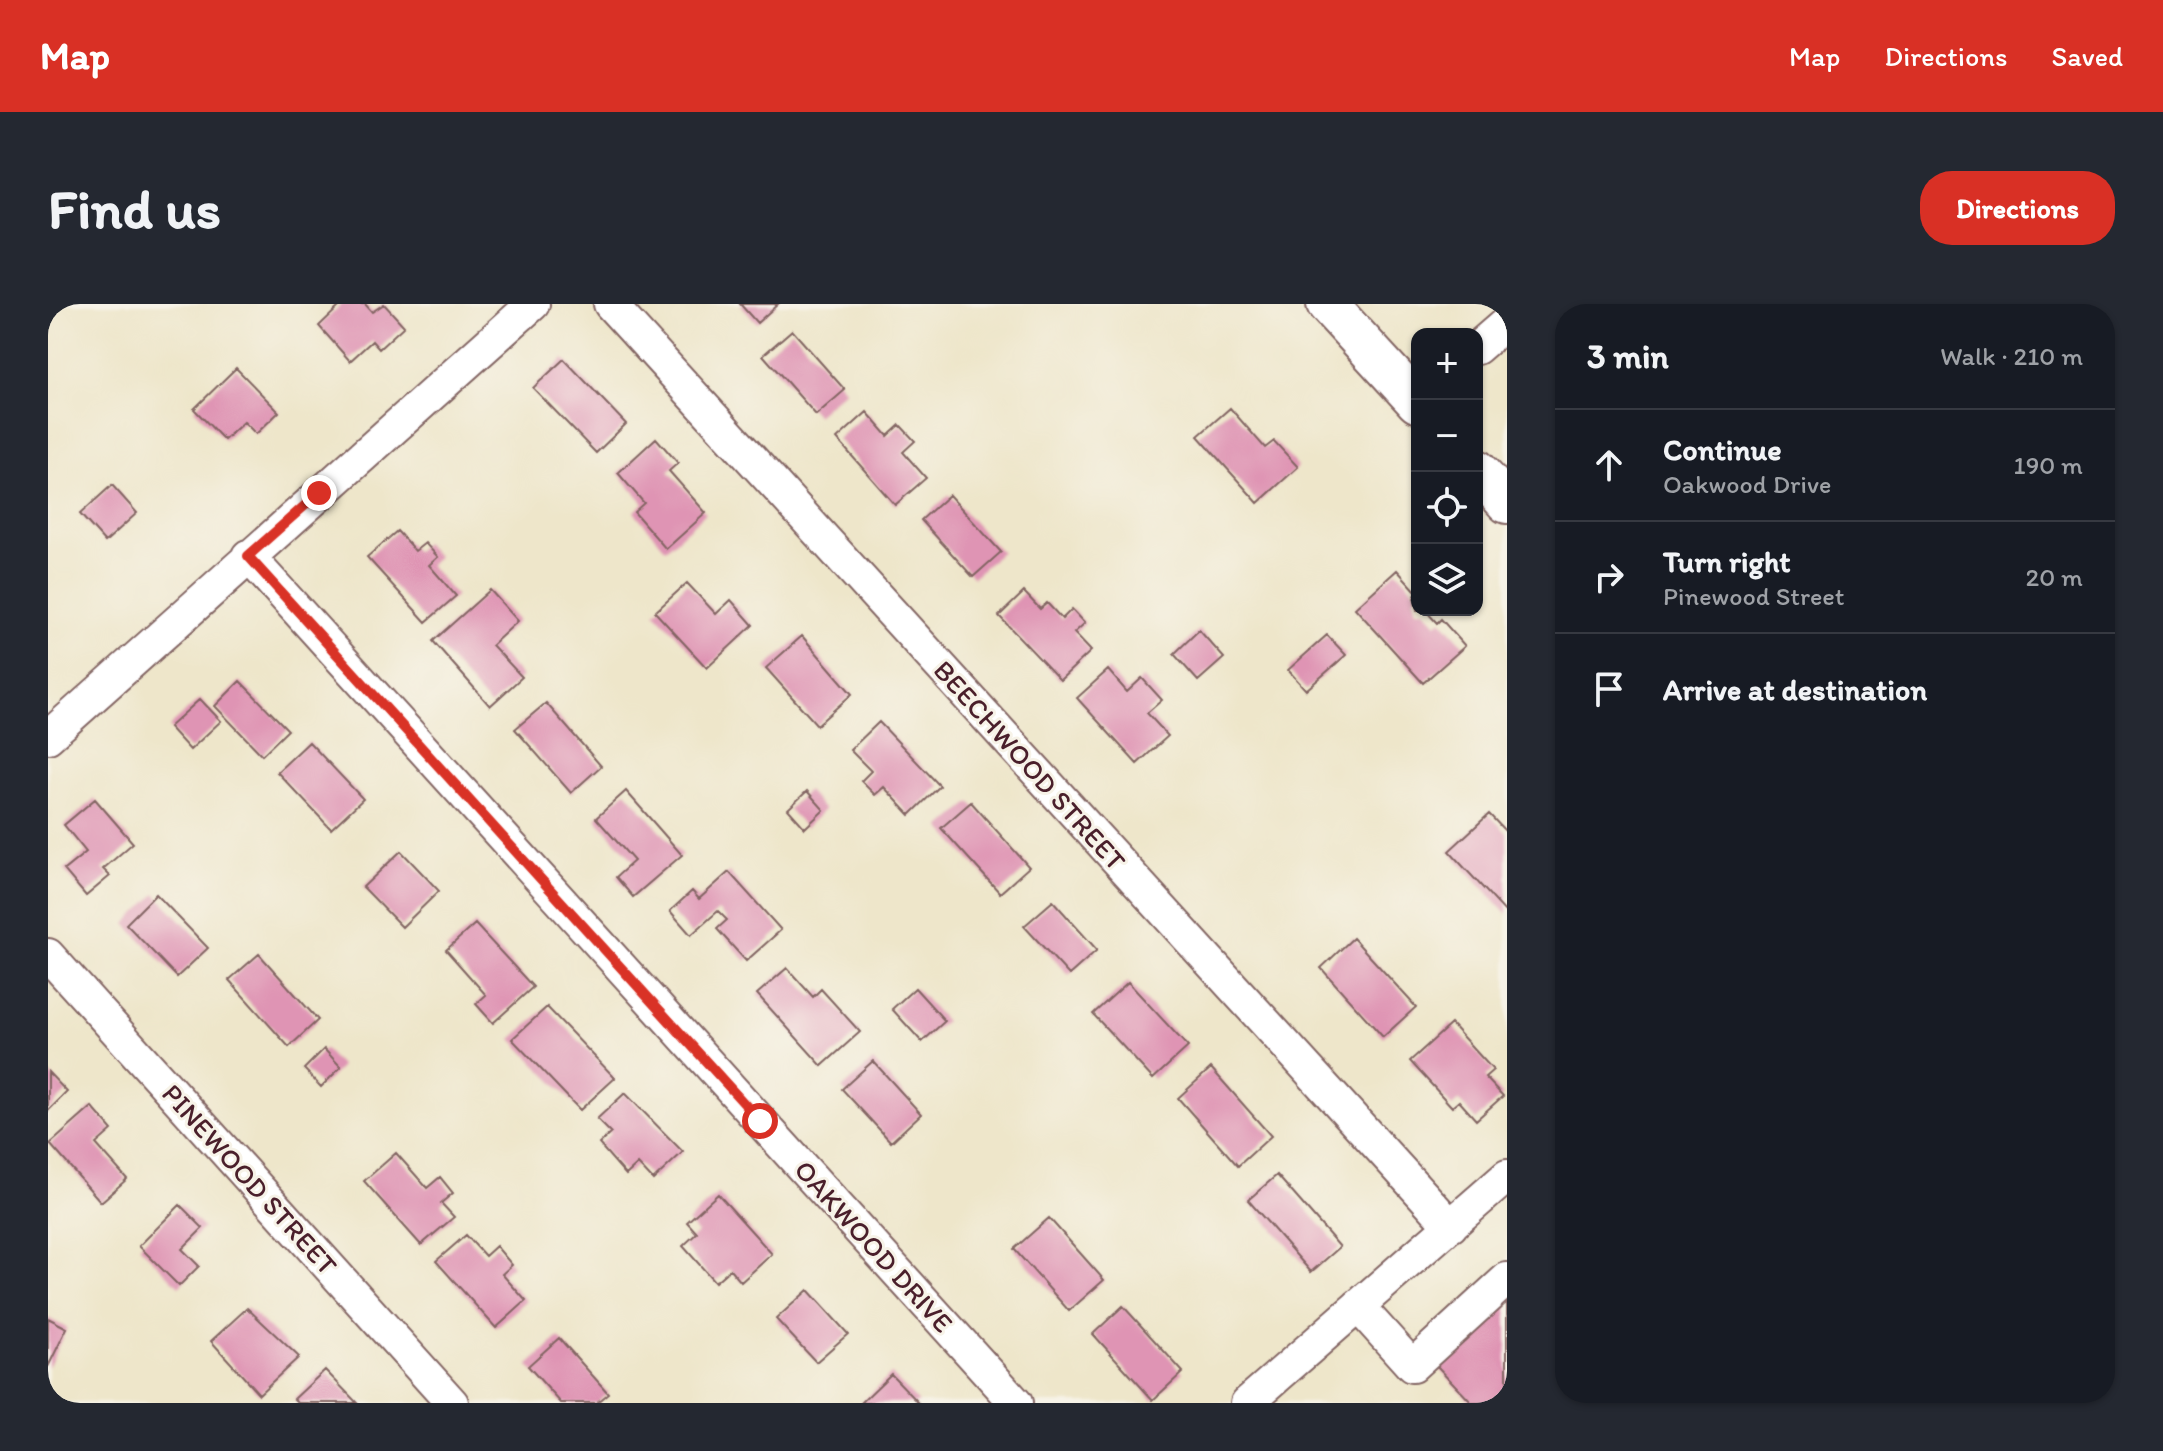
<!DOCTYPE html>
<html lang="en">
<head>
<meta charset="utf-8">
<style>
  body { margin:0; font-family:Itim,sans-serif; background:#242831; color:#f1f3f6 }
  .controls { position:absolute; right:24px; top:24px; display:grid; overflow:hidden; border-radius:16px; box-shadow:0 2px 6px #0004 }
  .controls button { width:72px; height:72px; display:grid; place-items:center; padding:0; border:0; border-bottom:2px solid #363941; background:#171b24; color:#f1f3f6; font:40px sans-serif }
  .stop { position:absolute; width:24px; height:24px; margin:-18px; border:6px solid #d93025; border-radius:50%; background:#fff }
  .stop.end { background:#d93025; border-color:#fff; box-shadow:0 2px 8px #0008 }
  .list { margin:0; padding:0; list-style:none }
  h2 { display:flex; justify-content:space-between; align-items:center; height:104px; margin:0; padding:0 32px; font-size:34px }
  h2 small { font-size:26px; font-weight:400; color:#9ea1a6 }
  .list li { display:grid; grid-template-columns:52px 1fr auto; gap:24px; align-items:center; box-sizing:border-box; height:112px; padding:0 32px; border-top:2px solid #363941 }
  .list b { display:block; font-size:30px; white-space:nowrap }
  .list p { margin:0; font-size:26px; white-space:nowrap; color:#9ea1a6 }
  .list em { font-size:26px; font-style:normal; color:#9ea1a6 }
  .icon { flex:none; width:44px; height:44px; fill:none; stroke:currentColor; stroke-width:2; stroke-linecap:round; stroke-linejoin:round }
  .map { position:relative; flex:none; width:1459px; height:1099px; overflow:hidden; border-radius:32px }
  header { display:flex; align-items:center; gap:48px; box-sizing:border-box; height:112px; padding:0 40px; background:#d93025; color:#fff }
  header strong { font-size:38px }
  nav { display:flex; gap:44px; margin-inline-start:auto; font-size:28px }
  .intro { display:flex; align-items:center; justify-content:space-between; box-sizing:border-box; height:192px; padding:0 48px }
  h1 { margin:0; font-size:56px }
  .button { padding:20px 36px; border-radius:32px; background:#d93025; color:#fff; font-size:28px; font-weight:700 }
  main { display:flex; gap:48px; padding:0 48px }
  aside { flex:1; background:#171b24; border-radius:32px; box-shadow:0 2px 6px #0004 }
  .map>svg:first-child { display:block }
  .building { fill:#df94b4 }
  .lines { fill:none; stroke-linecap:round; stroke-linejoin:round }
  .minor-casing { stroke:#836563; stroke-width:36 }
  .major-casing { stroke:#836563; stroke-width:44 }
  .minor { stroke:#fff; stroke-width:32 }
  .major { stroke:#fff; stroke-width:40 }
  .route { stroke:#d93025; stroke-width:10 }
  .labels { text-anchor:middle; stroke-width:6; stroke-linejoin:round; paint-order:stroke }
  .street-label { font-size:28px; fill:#4a1f2b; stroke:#f7f3e8 }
</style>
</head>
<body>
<header>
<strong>Map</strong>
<nav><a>Map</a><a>Directions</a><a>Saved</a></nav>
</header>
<div class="intro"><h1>Find us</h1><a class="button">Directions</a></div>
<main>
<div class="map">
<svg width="1459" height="1099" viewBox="0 0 1459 1099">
  <rect width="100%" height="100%" fill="#f7f3e8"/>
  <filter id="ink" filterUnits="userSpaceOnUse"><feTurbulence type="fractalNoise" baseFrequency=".0125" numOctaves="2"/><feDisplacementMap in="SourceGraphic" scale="16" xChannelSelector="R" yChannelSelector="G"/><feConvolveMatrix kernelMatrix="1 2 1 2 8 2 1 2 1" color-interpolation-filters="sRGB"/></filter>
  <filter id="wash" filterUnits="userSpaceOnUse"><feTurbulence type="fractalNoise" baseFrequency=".006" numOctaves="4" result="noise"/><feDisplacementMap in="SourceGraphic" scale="32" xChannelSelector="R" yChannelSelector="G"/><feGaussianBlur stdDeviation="1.8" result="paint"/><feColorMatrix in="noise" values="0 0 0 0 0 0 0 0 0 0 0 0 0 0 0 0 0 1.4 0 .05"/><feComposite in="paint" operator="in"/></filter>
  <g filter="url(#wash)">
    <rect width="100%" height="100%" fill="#eee6ca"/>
    <g id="blocks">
      <path class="building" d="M 294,0 L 317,0 L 324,8 L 336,0 L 356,22 L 331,45 L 324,37 L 302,57 L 271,22 Z
        M 692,0 L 730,0 L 709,19 Z
        M 744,26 L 797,86 L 768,111 L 715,51 Z
        M 516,55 L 578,120 L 548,149 L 485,84 Z
        M 188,64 L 231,108 L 208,130 L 196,118 L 176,136 L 146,105 Z
        M 1182,104 L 1217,144 L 1226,137 L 1250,163 L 1210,199 L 1150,132 Z
        M 819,108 L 840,132 L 852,121 L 867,137 L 855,148 L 878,174 L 847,201 L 789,135 Z
        M 608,134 L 630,159 L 621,167 L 658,209 L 618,245 L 586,208 L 596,199 L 570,169 Z
        M 64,181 L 89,209 L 57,238 L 32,210 Z
        M 901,191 L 953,248 L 925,273 L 873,216 Z
        M 349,227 L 367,247 L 377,239 L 390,253 L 381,261 L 408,292 L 378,318 L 319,253 Z
        M 1349,266 L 1369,288 L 1366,294 L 1369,306 L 1377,306 L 1389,319 L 1393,315 L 1417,342 L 1375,379 L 1307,304 Z
        M 639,279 L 668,310 L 683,296 L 705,321 L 659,364 L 607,308 Z
        M 442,286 L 470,317 L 444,341 L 474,373 L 442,402 L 385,337 Z
        M 976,288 L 992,305 L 999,299 L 1014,315 L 1024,305 L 1037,319 L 1026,329 L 1043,347 L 1012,376 L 951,312 Z
        M 1151,326 L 1176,354 L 1150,377 L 1126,350 Z
        M 1279,331 L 1298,351 L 1258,386 L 1240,366 Z
        M 754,332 L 804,390 L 769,421 L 718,364 Z
        M 1060,366 L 1079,388 L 1094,374 L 1114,396 L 1099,409 L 1120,432 L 1089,460 L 1029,394 Z
        M 192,377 L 240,426 L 214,451 L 167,402 Z
        M 152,395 L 173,417 L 142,446 L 121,423 Z
        M 498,399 L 553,462 L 523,489 L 467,425 Z
        M 831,418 L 892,482 L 862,511 L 836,483 L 827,491 L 813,477 L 823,467 L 802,446 Z
        M 261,438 L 315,495 L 283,525 L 229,468 Z
        M 578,487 L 634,551 L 585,593 L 568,573 L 586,557 L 548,514 Z
        M 759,487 L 776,506 L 757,524 L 740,505 Z
        M 47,495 L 85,539 L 55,565 L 62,572 L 38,592 L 16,566 L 38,548 L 16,521 Z
        M 923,498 L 981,563 L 952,589 L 893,524 Z
        M 1441,510 L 1459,529 L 1459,610 L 1401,547 Z
        M 353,547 L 391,587 L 354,623 L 315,583 Z
        M 681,568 L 733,626 L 698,657 L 669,625 L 679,616 L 670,607 L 643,631 L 622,607 L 644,587 L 651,595 Z
        M 108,590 L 160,644 L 129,673 L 78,620 Z
        M 1005,597 L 1049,646 L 1021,671 L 976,622 Z
        M 427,620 L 485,683 L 445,719 L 428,700 L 438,691 L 398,646 Z
        M 1305,634 L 1368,703 L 1335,733 L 1273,664 Z
        M 211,650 L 270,716 L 241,743 L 181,676 Z
        M 739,664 L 765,693 L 773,685 L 812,728 L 774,762 L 709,690 Z
        M 1080,678 L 1140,743 L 1105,775 L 1045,710 Z
        M 867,684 L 897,717 L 874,738 L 844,705 Z
        M 499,703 L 567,774 L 532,806 L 464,735 Z
        M 1403,720 L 1445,766 L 1437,773 L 1455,792 L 1428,816 L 1411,797 L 1404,803 L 1362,757 Z
        M 276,745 L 293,763 L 273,783 L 256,765 Z
        M 825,757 L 873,810 L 843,838 L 794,785 Z
        M 1163,764 L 1223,832 L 1190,862 L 1130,794 Z
        M 0,768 L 19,788 L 0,807 Z
        M 577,789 L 635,848 L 605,876 L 590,860 L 578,871 L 551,840 L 563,829 L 549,815 Z
        M 44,803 L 64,826 L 48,840 L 79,875 L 53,898 L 2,840 Z
        M 348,849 L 379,884 L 392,873 L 405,889 L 393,899 L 406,913 L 373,941 L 316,877 Z
        M 1229,871 L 1292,943 L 1263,968 L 1200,896 Z
        M 670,890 L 724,950 L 693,978 L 682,965 L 667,978 L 635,942 L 649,929 L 639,918 Z
        M 132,901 L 155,924 L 134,945 L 151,962 L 131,982 L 91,942 Z
        M 1001,914 L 1056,976 L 1021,1007 L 966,945 Z
        M 418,931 L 437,952 L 448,942 L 464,961 L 454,970 L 478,997 L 448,1024 L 388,957 Z
        M 760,986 L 800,1030 L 768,1058 L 728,1015 Z
        M 1459,995 L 1459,1099 L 1424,1099 L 1388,1061 Z
        M 1075,1002 L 1135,1068 L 1105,1096 L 1045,1030 Z
        M 199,1004 L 251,1053 L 211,1090 L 163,1037 Z
        M 0,1014 L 19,1024 L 0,1063 Z
        M 511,1034 L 560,1089 L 548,1099 L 513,1099 L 480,1062 Z
        M 277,1066 L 309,1099 L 250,1099 L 246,1095 Z
        M 843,1070 L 871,1099 L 813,1099 Z"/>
    </g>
  </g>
  <g filter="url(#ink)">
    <use href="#blocks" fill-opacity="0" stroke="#836563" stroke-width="2"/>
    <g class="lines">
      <defs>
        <path id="minor" d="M 562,0 L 1403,922
          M 1429,44 L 1459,18
          M 200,252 L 968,1099
          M 0,433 L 485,0
          M 0,651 L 404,1099
          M 1310,1002 L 1364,1062 L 1459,975
          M 1199,1099 L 1459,872"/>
        <path id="major" d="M 1279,0 L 1369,98
          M 1429,166 L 1459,199"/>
      </defs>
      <use href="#minor" class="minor-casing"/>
      <use href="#major" class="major-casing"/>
      <use href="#minor" class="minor"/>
      <use href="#major" class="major"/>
    </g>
  </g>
  <g class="lines" filter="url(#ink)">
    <path class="route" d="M 271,189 L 200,252 L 712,817"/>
  </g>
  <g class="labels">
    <g class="street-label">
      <text transform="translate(982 461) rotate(48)" y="10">BEECHWOOD STREET</text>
      <text transform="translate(202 875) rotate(48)" y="10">PINEWOOD STREET</text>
      <text transform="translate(826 942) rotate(48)" y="10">OAKWOOD DRIVE</text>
    </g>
  </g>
</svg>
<div class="controls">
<button>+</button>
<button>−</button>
<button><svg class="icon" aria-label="locate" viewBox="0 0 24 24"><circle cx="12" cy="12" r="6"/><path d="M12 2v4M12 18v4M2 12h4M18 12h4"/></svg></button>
<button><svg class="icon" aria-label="layers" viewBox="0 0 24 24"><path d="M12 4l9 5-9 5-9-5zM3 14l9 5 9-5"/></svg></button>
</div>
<div class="stop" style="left:712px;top:817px"></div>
<div class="stop end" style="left:271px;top:189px"></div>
</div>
<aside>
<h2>3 min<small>Walk · 210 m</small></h2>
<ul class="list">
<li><svg class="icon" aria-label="ahead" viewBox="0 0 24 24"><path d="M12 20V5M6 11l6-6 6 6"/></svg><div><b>Continue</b><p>Oakwood Drive</p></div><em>190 m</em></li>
<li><svg class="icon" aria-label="right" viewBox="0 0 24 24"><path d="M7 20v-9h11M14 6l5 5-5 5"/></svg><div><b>Turn right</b><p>Pinewood Street</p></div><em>20 m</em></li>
<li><svg class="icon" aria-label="arrive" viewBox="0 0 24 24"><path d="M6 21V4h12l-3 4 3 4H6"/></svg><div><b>Arrive at destination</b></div></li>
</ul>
</aside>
</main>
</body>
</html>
